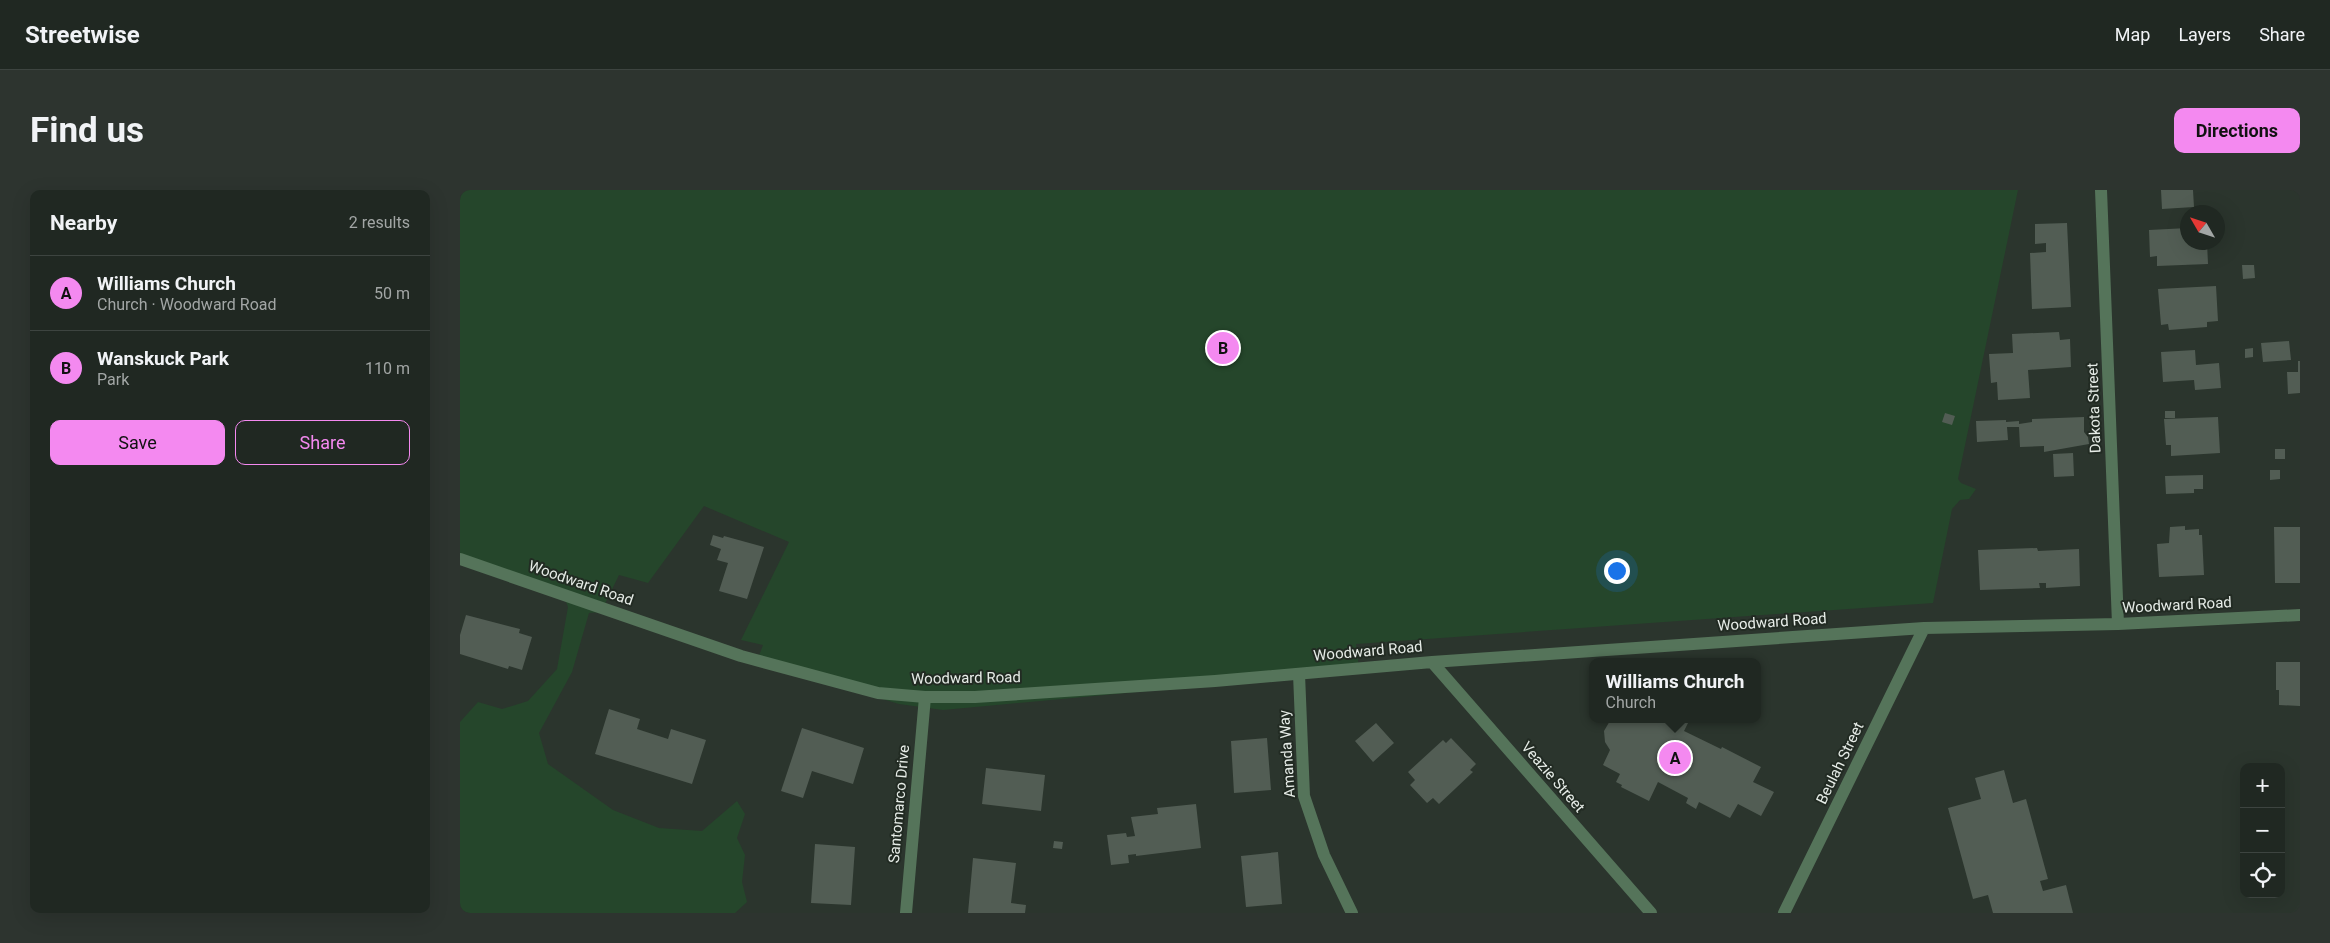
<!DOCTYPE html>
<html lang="en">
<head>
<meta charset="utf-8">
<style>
  body { margin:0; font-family:Roboto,sans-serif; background:#2d342f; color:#f1f3f6 }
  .controls { position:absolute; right:15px; bottom:15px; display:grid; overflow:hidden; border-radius:10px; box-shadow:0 5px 20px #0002 }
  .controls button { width:45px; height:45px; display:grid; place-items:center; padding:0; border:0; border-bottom:1px solid #3d4440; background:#202822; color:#f1f3f6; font:25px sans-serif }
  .compass { position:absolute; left:1720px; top:15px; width:45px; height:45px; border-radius:50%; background:#202822; box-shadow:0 5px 20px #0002; rotate:309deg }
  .you { position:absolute; left:1156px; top:380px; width:18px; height:18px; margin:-12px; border:4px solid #fff; border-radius:50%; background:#1a73e8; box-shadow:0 0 0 8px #1a73e833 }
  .badge { display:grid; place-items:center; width:32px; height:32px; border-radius:50%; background:#f489f0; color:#111; font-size:16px; font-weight:700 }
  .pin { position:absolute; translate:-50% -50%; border:2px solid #fff; box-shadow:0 1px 5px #0006 }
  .popup { position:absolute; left:1129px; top:468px; width:172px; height:65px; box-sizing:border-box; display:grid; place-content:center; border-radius:10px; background:#202822; filter:drop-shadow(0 1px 4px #0005); font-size:16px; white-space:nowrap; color:#a2a6a5 }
  .popup b { font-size:19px; color:#f1f3f6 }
  .popup::after { content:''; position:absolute; left:50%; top:100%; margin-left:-10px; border:10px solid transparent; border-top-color:#202822 }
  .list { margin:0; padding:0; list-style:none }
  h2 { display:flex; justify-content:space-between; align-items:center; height:65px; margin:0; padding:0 20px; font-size:21px }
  h2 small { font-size:16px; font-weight:400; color:#a2a6a5 }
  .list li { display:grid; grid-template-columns:32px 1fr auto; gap:15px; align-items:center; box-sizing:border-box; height:75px; padding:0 20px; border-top:1px solid #3d4440 }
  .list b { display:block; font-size:19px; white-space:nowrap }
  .list p { margin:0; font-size:16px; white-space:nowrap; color:#a2a6a5 }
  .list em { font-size:16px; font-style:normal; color:#a2a6a5 }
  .actions { display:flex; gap:10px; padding:15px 20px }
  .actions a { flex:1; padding:11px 0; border:1px solid #f489f0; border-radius:10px; text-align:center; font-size:18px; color:#f489f0 }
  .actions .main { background:#f489f0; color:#111 }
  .icon { flex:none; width:28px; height:28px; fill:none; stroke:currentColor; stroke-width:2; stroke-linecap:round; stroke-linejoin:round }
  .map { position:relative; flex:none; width:1840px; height:723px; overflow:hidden; border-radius:10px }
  header { display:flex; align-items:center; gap:30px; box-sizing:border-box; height:70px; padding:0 25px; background:#202822; border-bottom:1px solid #3d4440 }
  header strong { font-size:24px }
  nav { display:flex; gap:28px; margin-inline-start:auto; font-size:18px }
  .intro { display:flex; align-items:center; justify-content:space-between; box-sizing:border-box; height:120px; padding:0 30px }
  h1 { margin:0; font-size:35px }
  .button { padding:12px 22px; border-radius:10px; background:#f489f0; color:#111; font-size:18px; font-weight:700 }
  main { display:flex; gap:30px; padding:0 30px }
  aside { flex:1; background:#202822; border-radius:10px; box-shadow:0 5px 20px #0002 }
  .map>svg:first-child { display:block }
  .green { fill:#25462b }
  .building { fill:#525d54 }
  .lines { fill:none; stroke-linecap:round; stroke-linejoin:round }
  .minor { stroke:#55745a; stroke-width:12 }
  .labels { text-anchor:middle; stroke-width:4; stroke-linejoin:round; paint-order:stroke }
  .street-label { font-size:15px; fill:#e6ece7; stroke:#222b23 }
</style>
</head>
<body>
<header>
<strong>Streetwise</strong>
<nav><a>Map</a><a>Layers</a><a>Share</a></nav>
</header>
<div class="intro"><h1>Find us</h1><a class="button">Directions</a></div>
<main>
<aside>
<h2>Nearby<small>2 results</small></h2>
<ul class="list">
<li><span class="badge">A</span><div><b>Williams Church</b><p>Church · Woodward Road</p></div><em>50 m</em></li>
<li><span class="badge">B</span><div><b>Wanskuck Park</b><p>Park</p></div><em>110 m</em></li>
</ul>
<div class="actions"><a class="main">Save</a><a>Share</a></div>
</aside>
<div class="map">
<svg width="1840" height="723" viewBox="0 0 1840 723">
  <rect width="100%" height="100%" fill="#2b352d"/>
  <path class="green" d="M 0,0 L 1558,0 L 1498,289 L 1501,293 L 1516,299 L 1509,309 L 1500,310 L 1492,319 L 1473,413 L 896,454 L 899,478 L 850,486 L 483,520 L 439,514 L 297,471 L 303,455 L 281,450 L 329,352 L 244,316 L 188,393 L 159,385 L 141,422 L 129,423 L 112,482 L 79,543 L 88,574 L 153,620 L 199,638 L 242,641 L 277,611 L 285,624 L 277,648 L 285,665 L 282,692 L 287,712 L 275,723 L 0,723 L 0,532 L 18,512 L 42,519 L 68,511 L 97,479 L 108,417 L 105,409 L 0,374 Z"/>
  <path class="building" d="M 1701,0 L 1733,0 L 1734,17 L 1702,19 Z
    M 1607,33 L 1611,117 L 1572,119 L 1570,63 L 1586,62 L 1586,53 L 1575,54 L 1575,34 Z
    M 1728,38 L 1728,52 L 1747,52 L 1748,74 L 1697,76 L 1697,66 L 1690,67 L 1689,40 Z
    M 1782,75 L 1794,75 L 1795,88 L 1783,89 Z
    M 1756,96 L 1758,131 L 1747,132 L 1747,137 L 1709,140 L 1708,134 L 1701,135 L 1698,99 Z
    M 1599,142 L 1600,150 L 1610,149 L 1611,177 L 1568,180 L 1570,208 L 1538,210 L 1537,192 L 1531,193 L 1529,164 L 1553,163 L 1552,144 Z
    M 1829,151 L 1831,170 L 1803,172 L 1801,153 Z
    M 1793,158 L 1793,167 L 1785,168 L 1785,159 Z
    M 1735,160 L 1736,175 L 1759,173 L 1761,198 L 1735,200 L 1734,190 L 1703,192 L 1701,162 Z
    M 1838,171 L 1840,171 L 1840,203 L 1828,204 L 1827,182 L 1838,182 Z
    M 1705,221 L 1715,221 L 1715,228 L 1705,228 Z
    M 1485,223 L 1495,226 L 1492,235 L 1482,232 Z
    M 1624,227 L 1624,242 L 1628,247 L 1629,254 L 1584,262 L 1584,256 L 1560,257 L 1559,237 L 1547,237 L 1548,250 L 1517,252 L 1516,231 L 1546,230 L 1546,232 L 1559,231 L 1559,234 L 1572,232 L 1572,229 Z
    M 1758,227 L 1760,263 L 1711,266 L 1711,255 L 1706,255 L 1704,229 Z
    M 1815,259 L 1825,259 L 1825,269 L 1815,269 Z
    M 1613,263 L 1614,286 L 1594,287 L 1593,264 Z
    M 1810,280 L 1820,280 L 1820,289 L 1810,290 Z
    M 1743,285 L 1743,299 L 1734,299 L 1734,303 L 1706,304 L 1705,286 Z
    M 1725,336 L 1725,340 L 1739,339 L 1739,345 L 1742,345 L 1744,385 L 1699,387 L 1697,354 L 1709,353 L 1710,337 Z
    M 1814,337 L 1840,337 L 1840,393 L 1815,393 Z
    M 253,345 L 263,348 L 264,346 L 304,357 L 287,409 L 259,401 L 268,373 L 257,370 L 261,359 L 250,355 Z
    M 1577,358 L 1578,361 L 1619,359 L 1620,396 L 1586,398 L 1586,393 L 1579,393 L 1580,398 L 1520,400 L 1518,360 Z
    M 6,425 L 60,439 L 59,443 L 72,447 L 62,480 L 49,476 L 48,479 L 0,464 L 0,445 Z
    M 1816,472 L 1840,472 L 1840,516 L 1819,515 L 1819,500 L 1816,500 Z
    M 149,519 L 180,529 L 177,539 L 208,549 L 211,539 L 246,550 L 232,594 L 135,564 Z
    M 1230,529 L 1224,541 L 1261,559 L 1262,557 L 1301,577 L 1293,592 L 1314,602 L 1301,626 L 1278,614 L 1270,628 L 1239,612 L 1236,619 L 1226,613 L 1228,608 L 1198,592 L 1189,611 L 1161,597 L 1162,595 L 1156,592 L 1160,584 L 1143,575 L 1150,560 L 1145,552 L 1144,541 L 1151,529 Z
    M 916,533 L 934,553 L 913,572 L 895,551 Z
    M 342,538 L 404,558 L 393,594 L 352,581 L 343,608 L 321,601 Z
    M 807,548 L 811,600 L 774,603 L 771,551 Z
    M 991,548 L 1016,574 L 1010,580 L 1013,582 L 979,614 L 973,608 L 967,613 L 950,595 L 955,590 L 948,582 L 983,550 L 986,553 Z
    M 526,578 L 585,585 L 581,621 L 522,614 Z
    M 1544,580 L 1553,613 L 1566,609 L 1588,689 L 1580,691 L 1583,701 L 1606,695 L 1613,723 L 1533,723 L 1528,705 L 1513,709 L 1488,618 L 1521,609 L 1515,588 Z
    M 736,614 L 741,658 L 676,666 L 676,664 L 668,665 L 669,673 L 651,675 L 647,645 L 666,643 L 667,647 L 675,646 L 671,627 L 698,624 L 697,618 Z
    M 594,651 L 603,652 L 602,659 L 593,658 Z
    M 355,654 L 395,657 L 391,715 L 351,713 Z
    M 818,662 L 822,714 L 786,717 L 781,666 Z
    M 513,668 L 556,673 L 551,713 L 566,715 L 565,723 L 508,723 Z"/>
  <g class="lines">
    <path class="minor" d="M 1641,0 L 1658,434
      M 0,369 L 281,466 L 418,503 L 465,507 L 515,507 L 755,491 L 972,472 L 1464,438 L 1658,434 L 1840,425
      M 972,472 L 1191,723
      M 839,484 L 844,606 L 864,665 L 892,723
      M 446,723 L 465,507
      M 1324,723 L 1464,438"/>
  </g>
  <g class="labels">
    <g class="street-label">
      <text transform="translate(1634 218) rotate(-92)" y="5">Dakota Street</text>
      <text transform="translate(121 393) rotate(19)" y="5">Woodward Road</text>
      <text transform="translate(1717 415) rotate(-3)" y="5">Woodward Road</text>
      <text transform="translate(1312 432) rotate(-4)" y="5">Woodward Road</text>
      <text transform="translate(908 461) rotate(-5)" y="5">Woodward Road</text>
      <text transform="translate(506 488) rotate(-1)" y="5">Woodward Road</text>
      <text transform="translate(827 564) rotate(-94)" y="5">Amanda Way</text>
      <text transform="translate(1380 573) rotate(-64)" y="5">Beulah Street</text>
      <text transform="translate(1093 587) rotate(49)" y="5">Veazie Street</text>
      <text transform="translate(439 614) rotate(-85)" y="5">Santomarco Drive</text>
    </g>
  </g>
</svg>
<div class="controls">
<button>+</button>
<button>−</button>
<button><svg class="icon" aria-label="locate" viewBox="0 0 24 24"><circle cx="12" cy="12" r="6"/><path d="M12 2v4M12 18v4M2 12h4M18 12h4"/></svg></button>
</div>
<svg class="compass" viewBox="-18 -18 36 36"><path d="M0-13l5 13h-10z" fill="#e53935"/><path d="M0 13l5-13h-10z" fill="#a2a6a5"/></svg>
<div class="you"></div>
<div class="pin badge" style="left:1215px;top:568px">A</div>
<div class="popup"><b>Williams Church</b>Church</div>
<div class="pin badge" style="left:763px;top:158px">B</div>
</div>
</main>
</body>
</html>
